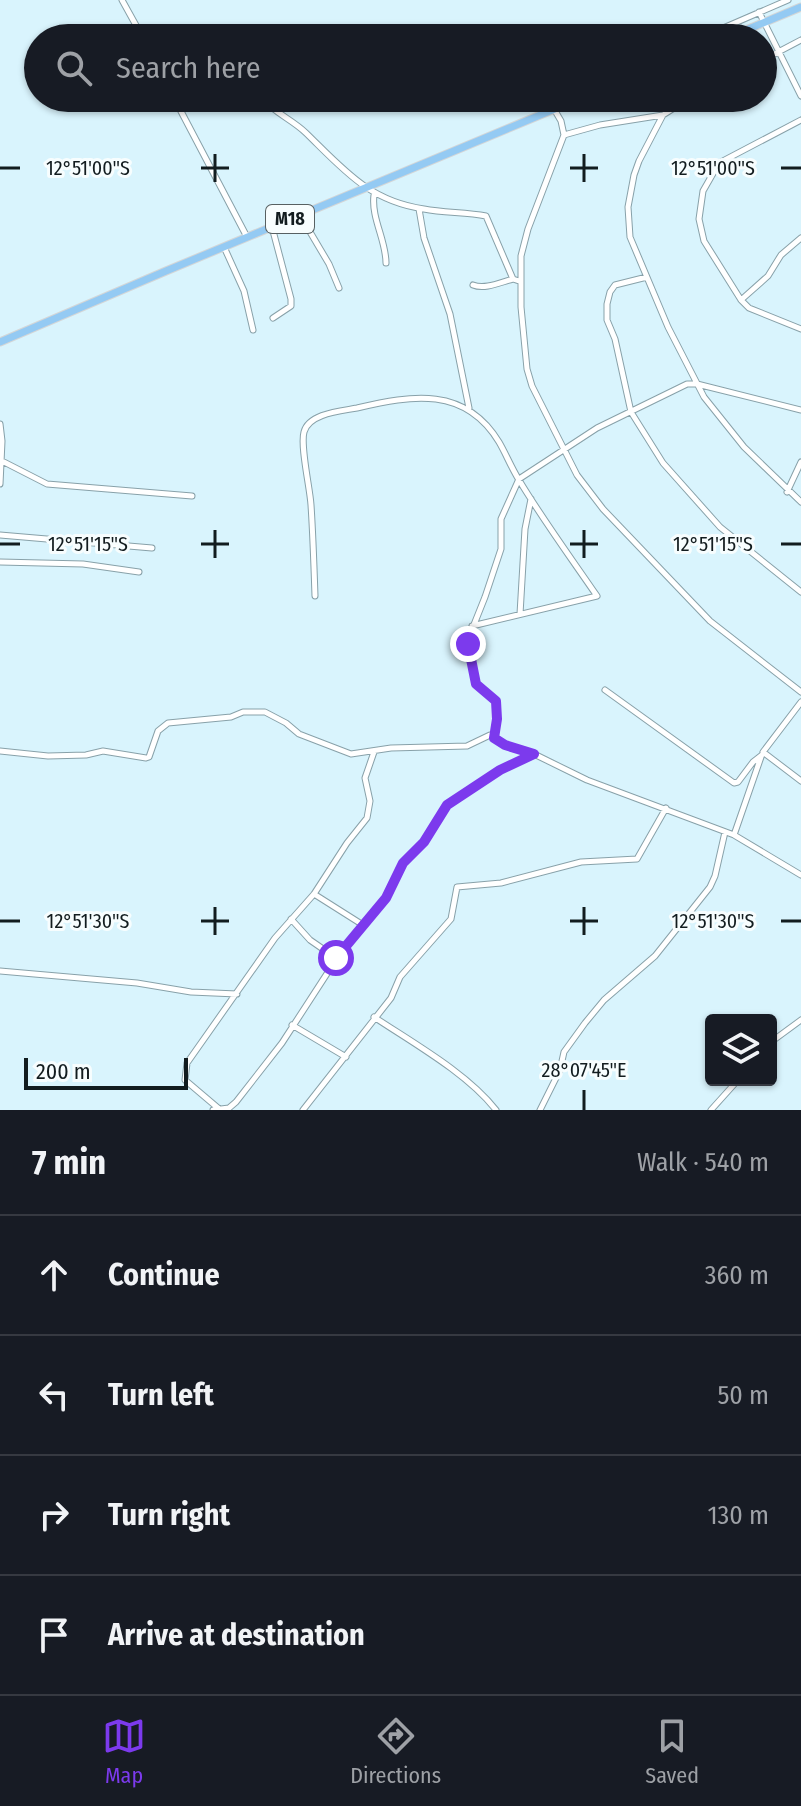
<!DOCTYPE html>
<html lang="en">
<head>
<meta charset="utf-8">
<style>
  body { margin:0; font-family:"Fira Sans Condensed",sans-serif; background:#20242c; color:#f1f3f6 }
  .controls { position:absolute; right:24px; bottom:24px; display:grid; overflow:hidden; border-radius:8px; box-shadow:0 2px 6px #0004 }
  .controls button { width:72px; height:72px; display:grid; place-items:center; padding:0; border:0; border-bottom:2px solid #363941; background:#171b24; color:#f1f3f6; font:40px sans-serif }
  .scale { position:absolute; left:24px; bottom:20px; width:164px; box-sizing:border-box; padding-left:8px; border:4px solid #121c1f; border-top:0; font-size:22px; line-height:28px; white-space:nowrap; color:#121c1f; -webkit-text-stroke:6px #f7fdfe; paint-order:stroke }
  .stop { position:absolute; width:24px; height:24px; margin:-18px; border:6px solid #7c3aed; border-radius:50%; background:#fff }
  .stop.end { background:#7c3aed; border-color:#fff; box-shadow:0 2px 8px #0008 }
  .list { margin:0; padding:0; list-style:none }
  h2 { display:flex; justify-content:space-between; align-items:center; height:104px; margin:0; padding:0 32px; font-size:34px }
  h2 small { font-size:26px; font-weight:400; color:#9ea1a6 }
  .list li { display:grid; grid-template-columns:52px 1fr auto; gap:24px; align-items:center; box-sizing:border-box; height:120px; padding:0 32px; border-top:2px solid #363941 }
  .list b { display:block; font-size:30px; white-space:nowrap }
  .list em { font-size:26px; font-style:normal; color:#9ea1a6 }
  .icon { flex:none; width:44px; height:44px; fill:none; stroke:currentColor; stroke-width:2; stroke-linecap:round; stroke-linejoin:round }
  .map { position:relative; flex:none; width:801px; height:1110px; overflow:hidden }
  .search { position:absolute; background:#171b24; box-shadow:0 2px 6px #0004; left:24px; right:24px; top:24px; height:88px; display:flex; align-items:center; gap:20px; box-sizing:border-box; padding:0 28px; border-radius:44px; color:#9ea1a6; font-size:30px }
  .sheet { height:584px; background:#171b24 }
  nav { display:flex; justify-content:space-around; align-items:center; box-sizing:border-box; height:112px; border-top:2px solid #363941; background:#171b24; font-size:22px; color:#9ea1a6 }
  nav a { display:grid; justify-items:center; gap:4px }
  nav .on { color:#7c3aed }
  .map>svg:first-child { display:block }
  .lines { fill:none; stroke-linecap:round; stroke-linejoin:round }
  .minor-casing { stroke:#88a1a9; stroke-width:7 }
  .primary-casing { stroke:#d4d6d7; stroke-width:9 }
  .minor { stroke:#fff; stroke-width:5 }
  .primary { stroke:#94caf3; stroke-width:7 }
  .route { stroke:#7c3aed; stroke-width:10 }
  .ticks { fill:none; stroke:#121c1f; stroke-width:3 }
  .labels { text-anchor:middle; stroke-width:6; stroke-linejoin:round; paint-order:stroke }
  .shield { fill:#f7fdfe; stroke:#576062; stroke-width:2 }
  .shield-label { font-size:18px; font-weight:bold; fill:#121c1f }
  .ticks-label { font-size:20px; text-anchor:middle; fill:#121c1f; stroke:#f7fdfe; stroke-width:6; stroke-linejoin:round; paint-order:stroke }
</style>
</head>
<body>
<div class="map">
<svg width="801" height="1110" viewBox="0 0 801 1110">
  <rect width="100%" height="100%" fill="#d9f4fd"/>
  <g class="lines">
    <defs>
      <path id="minor" d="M 122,0 L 143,38
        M 759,12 L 801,96
        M 631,37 L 632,38
        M 700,38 L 788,0
        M 763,60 L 801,40
        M 174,98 L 247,237
        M 262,98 C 273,112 293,120 306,133 C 344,170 369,201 424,209 C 444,213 466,212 486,216 L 513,279 L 519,281
        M 690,98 L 663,115 L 639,161 L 634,175 L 628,207 L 630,237 L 668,327 L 704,397 L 744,447 L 801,502
        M 554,109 L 561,121 L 564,135 L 528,229 L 521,256 L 521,307 L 527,369 L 532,386 L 577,475 L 603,509 L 710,621 L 801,692
        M 801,120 L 719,163 L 703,191 L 699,219 L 704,241 L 741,300 L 749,308 L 801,329
        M 564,135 L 600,125 L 663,115
        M 374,195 C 371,218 386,240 386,263
        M 419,209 L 424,238 L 450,314 L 469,408
        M 300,215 L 329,264 L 339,288
        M 272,227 L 291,299 L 291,306 L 273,318
        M 224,247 L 244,291 L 253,330
        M 647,277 L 615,285 L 610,292 L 607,304 L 607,320 L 615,339 L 631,412 L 663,463 L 720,527 L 801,592
        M 473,285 C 485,290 501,282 513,279
        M 741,300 L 768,276 L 781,255 L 801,238
        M 0,424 L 2,441 L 0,484
        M 2,461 L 47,484 L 192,496
        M 787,492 L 801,462
        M 0,535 L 152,548
        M 0,562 L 83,564 L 139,572
        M 315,596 C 314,566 313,535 311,505 C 310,488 300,446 304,432 C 309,413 342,411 357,408 C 412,395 465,386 499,442 C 506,454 511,467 519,480 C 543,520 571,558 597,596 L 472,626
        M 520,614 L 525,529 L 531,499
        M 605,690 L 734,783 L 738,782 L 753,762 L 762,755
        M 801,702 L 763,752 L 801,781
        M 494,738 L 497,719 L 496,701 L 476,684 L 469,653 L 469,637 L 485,597 L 501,549 L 501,519 L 519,479 L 597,428 L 687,384 L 697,384 L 801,410
        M 0,751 L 48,756 L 86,755 L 103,751 L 146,758 L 149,757 L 158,731 L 168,723 L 231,717 L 243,712 L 265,712 L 286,723 L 299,734 L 351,754 L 391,748 L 467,746 L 490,735 L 505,745 L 534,754 L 587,780 L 734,835 L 801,875
        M 734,835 L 761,757
        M 314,894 L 363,925
        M 291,919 L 310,940 L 336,958
        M 0,971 L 137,983 L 191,992 L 237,994
        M 374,1017 C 413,1043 467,1073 496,1110
        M 292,1025 L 346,1057
        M 771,1042 L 801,1020
        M 218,1108 L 185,1080 L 187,1063 L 275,938 L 314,894 L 347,843 L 367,818 L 370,801 L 365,778 L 374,752
        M 213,1110 L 229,1108 L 236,1102 L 282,1043 L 343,949 L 386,898 L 403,863 L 424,842 L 447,805 L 500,770 L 534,755
        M 303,1110 L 391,998 L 400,977 L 451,919 L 457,887 L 501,883 L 581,862 L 637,859 L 666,808
        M 540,1110 L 560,1070 L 564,1052 L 585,1023 L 604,1000 L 655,956 L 710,887 L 715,876 L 725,832
        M 711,1110 L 738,1080"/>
      <path id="primary" d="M 727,38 L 801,7
        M 0,342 L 166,271 L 581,98"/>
    </defs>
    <use href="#minor" class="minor-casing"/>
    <use href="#primary" class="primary-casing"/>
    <use href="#minor" class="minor"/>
    <use href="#primary" class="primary"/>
  </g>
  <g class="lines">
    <path class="route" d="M 336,958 L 386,898 L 403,863 L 424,842 L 447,805 L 500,770 L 534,754 L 505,745 L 494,738 L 497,719 L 496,701 L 476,684 L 468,644"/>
  </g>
  <path class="ticks" d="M 215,154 L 215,182M 584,154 L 584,182M 0,168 L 20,168M 201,168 L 229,168M 570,168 L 598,168M 781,168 L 801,168M 215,530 L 215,558M 584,530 L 584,558M 0,544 L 20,544M 201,544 L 229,544M 570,544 L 598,544M 781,544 L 801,544M 215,907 L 215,935M 584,907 L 584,935M 0,921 L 20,921M 201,921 L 229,921M 570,921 L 598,921M 781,921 L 801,921M 584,1090 L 584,1110"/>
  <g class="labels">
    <rect class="shield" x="266" y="205" width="48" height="28" rx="6"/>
    <g class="shield-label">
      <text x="290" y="225">M18</text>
    </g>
  </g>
  <g class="ticks-label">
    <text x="88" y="175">12°51'00"S</text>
    <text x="713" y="175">12°51'00"S</text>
    <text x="88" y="551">12°51'15"S</text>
    <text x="713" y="551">12°51'15"S</text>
    <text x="88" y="928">12°51'30"S</text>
    <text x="713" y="928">12°51'30"S</text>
    <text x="584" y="1077">28°07'45"E</text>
  </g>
</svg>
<div class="controls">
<button><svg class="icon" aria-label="layers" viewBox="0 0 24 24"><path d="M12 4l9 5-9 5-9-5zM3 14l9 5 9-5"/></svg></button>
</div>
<div class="scale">200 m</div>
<div class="stop" style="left:336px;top:958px"></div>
<div class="stop end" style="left:468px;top:644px"></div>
<div class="search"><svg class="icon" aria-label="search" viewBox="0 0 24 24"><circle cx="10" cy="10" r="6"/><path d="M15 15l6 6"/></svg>Search here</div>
</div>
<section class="sheet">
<h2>7 min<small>Walk · 540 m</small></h2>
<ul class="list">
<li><svg class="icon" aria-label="ahead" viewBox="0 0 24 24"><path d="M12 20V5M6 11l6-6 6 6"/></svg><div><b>Continue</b></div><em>360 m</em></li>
<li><svg class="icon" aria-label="left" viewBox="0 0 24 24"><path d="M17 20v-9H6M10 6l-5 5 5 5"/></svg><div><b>Turn left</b></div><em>50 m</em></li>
<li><svg class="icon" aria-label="right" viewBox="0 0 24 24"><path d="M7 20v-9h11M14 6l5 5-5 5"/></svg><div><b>Turn right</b></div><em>130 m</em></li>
<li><svg class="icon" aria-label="arrive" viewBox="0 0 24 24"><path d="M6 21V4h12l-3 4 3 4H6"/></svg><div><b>Arrive at destination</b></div></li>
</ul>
</section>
<nav>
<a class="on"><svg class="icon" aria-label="map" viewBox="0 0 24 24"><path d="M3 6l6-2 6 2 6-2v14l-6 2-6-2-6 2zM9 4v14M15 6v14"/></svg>Map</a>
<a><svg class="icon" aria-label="directions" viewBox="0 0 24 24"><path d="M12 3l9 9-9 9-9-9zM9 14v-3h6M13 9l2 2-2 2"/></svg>Directions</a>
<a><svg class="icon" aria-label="saved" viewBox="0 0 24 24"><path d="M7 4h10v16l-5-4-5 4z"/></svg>Saved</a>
</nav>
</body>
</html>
